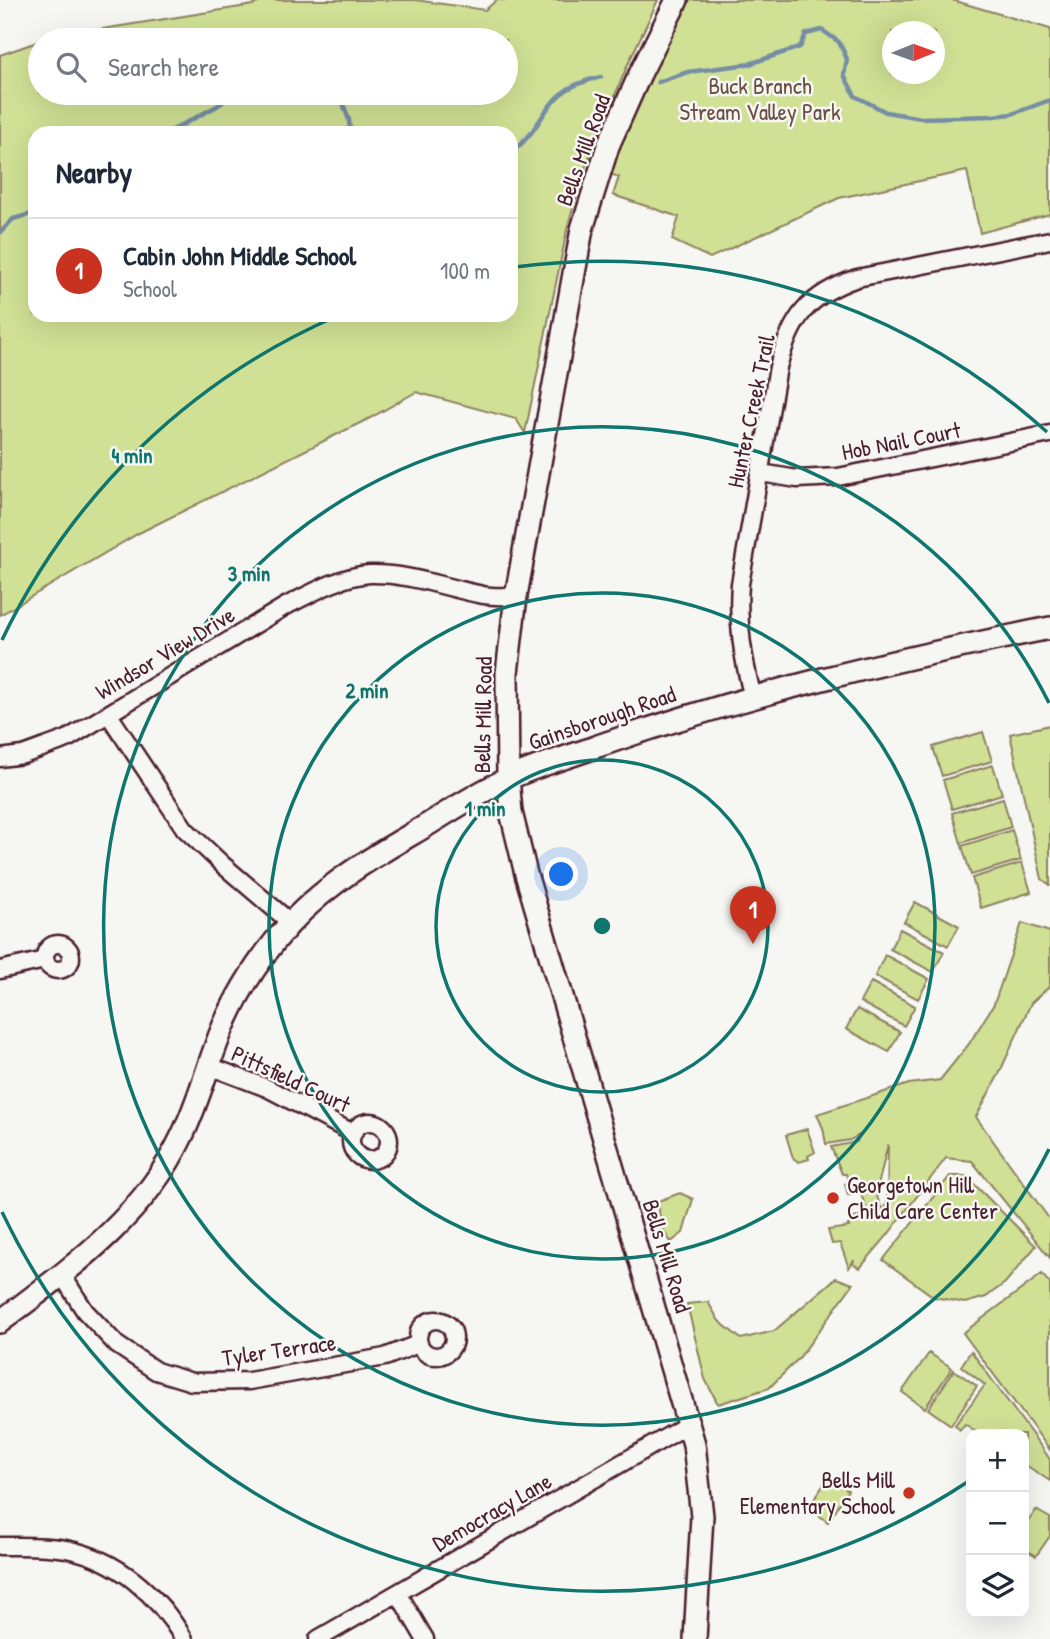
<!DOCTYPE html>
<html lang="en">
<head>
<meta charset="utf-8">
<style>
  body { margin:0; font-family:"Patrick Hand",sans-serif; background:#f6f6f7; color:#1f2937 }
  .controls { position:absolute; right:21px; bottom:21px; display:grid; overflow:hidden; border-radius:14px; box-shadow:0 7px 28px #0002 }
  .controls button { width:63px; height:63px; display:grid; place-items:center; padding:0; border:0; border-bottom:2px solid #e0e1e3; background:#fff; color:#1f2937; font:35px sans-serif }
  .compass { position:absolute; left:882px; top:21px; width:63px; height:63px; border-radius:50%; background:#fff; box-shadow:0 7px 28px #0002; rotate:89deg }
  .you { position:absolute; left:562px; top:875px; width:24px; height:24px; margin:-18px; border:5px solid #fff; border-radius:50%; background:#1a73e8; box-shadow:0 0 0 10px #1a73e833 }
  .badge { display:grid; place-items:center; width:46px; height:46px; border-radius:50%; background:#c8321e; color:#fff; font-size:23px; font-weight:700 }
  .pin { position:absolute; translate:-50% -58px; filter:drop-shadow(0 2px 4px #0008) }
  .pin::after { content:''; position:absolute; top:37px; width:24px; height:21px; background:inherit; clip-path:polygon(0 0,100% 0,50% 100%) }
  .list { margin:0; padding:0; list-style:none }
  h2 { display:flex; justify-content:space-between; align-items:center; height:91px; margin:0; padding:0 28px; font-size:30px }
  h2 small { font-size:23px; font-weight:400; color:#747a83 }
  .list li { display:grid; grid-template-columns:46px 1fr auto; gap:21px; align-items:center; box-sizing:border-box; height:105px; padding:0 28px; border-top:2px solid #e0e1e3 }
  .list b { display:block; font-size:26px; white-space:nowrap }
  .list p { margin:0; font-size:23px; white-space:nowrap; color:#747a83 }
  .list em { font-size:23px; font-style:normal; color:#747a83 }
  .icon { flex:none; width:38px; height:38px; fill:none; stroke:currentColor; stroke-width:2; stroke-linecap:round; stroke-linejoin:round }
  .map { position:relative; flex:none; width:1050px; height:1639px; overflow:hidden }
  .search { position:absolute; background:#fff; box-shadow:0 7px 28px #0002; left:28px; top:28px; width:490px; height:77px; display:flex; align-items:center; gap:18px; box-sizing:border-box; padding:0 24px; border-radius:38px; color:#747a83; font-size:26px }
  .panel { position:absolute; background:#fff; box-shadow:0 7px 28px #0002; left:28px; top:126px; width:490px; height:196px; border-radius:21px }
  .map>svg:first-child { display:block }
  .green { fill:#d0e195; stroke:#8d8060; stroke-width:2; fill-rule:evenodd }
  .lines { fill:none; stroke-linecap:round; stroke-linejoin:round }
  .stream { stroke:#768da5; stroke-width:4.5 }
  .street-casing { stroke:#4a1f2b; stroke-width:21 }
  .secondary-casing { stroke:#4a1f2b; stroke-width:26 }
  .street { stroke:#f6f6f2; stroke-width:16 }
  .secondary { stroke:#f6f6f2; stroke-width:21 }
  .ring { fill:none; stroke:#0f766e; stroke-width:3.5 }
  .poi-dot { fill:#c8321e; stroke:#f6f6f2; stroke-width:2.5 }
  .labels { text-anchor:middle; stroke-width:5; stroke-linejoin:round; paint-order:stroke }
  .park-label { font-size:23px; fill:#6c5046; stroke:#f6f6f2 }
  .street-label { font-size:23px; fill:#4a1f2b; stroke:#f6f6f2 }
  .poi-label { font-size:23px; fill:#4a1f2b; stroke:#f6f6f2; text-anchor:start }
  .centre { fill:#0f766e; stroke:#f6f6f2; stroke-width:3.5 }
  .ring-label { font-size:21px; text-anchor:middle; font-weight:bold; fill:#0f766e; stroke:#f6f6f2; stroke-width:5; stroke-linejoin:round; paint-order:stroke }
</style>
</head>
<body>
<div class="map">
<svg width="1050" height="1639" viewBox="0 0 1050 1639">
  <rect width="100%" height="100%" fill="#f6f6f2"/>
  <filter id="ink" filterUnits="userSpaceOnUse"><feTurbulence type="fractalNoise" baseFrequency=".0143" numOctaves="2"/><feDisplacementMap in="SourceGraphic" scale="14" xChannelSelector="R" yChannelSelector="G"/><feConvolveMatrix kernelMatrix="1 2 1 2 8 2 1 2 1" color-interpolation-filters="sRGB"/></filter>
  <g filter="url(#ink)">
    <path class="green" d="M 265,0 L 415,0 L 485,10 L 497,0 L 658,0 L 628,64 L 585,168 L 568,225 L 525,433 L 516,419 L 416,392 L 370,418 L 139,533 L 0,615 L 0,55 L 40,41 L 40,93 L 506,93 L 506,40 L 42,40 L 52,37 L 253,5 ZM 35,133 L 511,133 L 511,315 L 35,315 Z
      M 679,0 L 952,0 L 1050,29 L 1050,214 L 980,233 L 967,171 L 839,198 L 710,258 L 672,240 L 679,217 L 613,195 L 619,177 L 599,170 ZM 892,32 L 934,32 L 934,74 L 892,74 Z
      M 1050,725 L 1050,885 L 1042,879 L 1010,734 Z
      M 983,732 L 992,761 L 942,776 L 933,747 Z
      M 993,765 L 1002,794 L 952,809 L 943,780 Z
      M 1003,798 L 1011,827 L 961,843 L 952,813 Z
      M 1012,830 L 1021,860 L 971,875 L 962,846 Z
      M 1022,863 L 1031,892 L 981,908 L 972,878 Z
      M 915,902 L 959,926 L 948,946 L 904,922 Z
      M 1022,923 L 1050,932 L 1050,986 L 1031,1003 L 999,1074 L 976,1117 L 1050,1220 L 1050,1258 L 972,1161 L 946,1158 L 887,1236 L 860,1268 L 853,1264 L 854,1260 L 849,1268 L 840,1243 L 832,1244 L 828,1230 L 849,1227 L 848,1225 L 855,1222 L 854,1218 L 868,1214 L 860,1191 L 848,1195 L 845,1184 L 849,1182 L 846,1174 L 842,1174 L 831,1147 L 857,1142 L 859,1135 L 850,1140 L 826,1144 L 823,1128 L 817,1114 L 909,1084 L 940,1080 L 969,1044 L 994,1004 ZM 888,1144 L 887,1203 L 882,1210 L 876,1194 Z
      M 900,929 L 944,952 L 933,972 L 890,949 Z
      M 885,955 L 929,979 L 918,999 L 875,976 Z
      M 871,982 L 915,1006 L 904,1026 L 860,1002 Z
      M 857,1009 L 900,1032 L 889,1052 L 846,1029 Z
      M 807,1129 L 815,1152 L 808,1156 L 809,1159 L 799,1162 L 793,1158 L 786,1135 Z
      M 950,1176 L 966,1176 L 1036,1246 L 1005,1283 L 986,1297 L 965,1303 L 934,1297 L 883,1260 Z
      M 680,1193 L 693,1199 L 683,1233 L 671,1242 L 661,1227 L 658,1201 Z
      M 1042,1274 L 1050,1284 L 1050,1450 L 963,1333 Z
      M 836,1278 L 853,1284 L 799,1358 L 769,1388 L 718,1404 L 705,1379 L 687,1304 L 708,1302 L 719,1321 L 741,1339 L 774,1331 Z
      M 971,1351 L 1047,1455 L 1050,1460 L 1050,1481 L 1024,1464 L 1024,1434 L 980,1434 L 965,1424 L 960,1430 L 955,1425 L 985,1385 L 961,1366 Z
      M 929,1353 L 952,1368 L 925,1408 L 902,1392 Z
      M 954,1370 L 977,1386 L 951,1425 L 928,1409 Z
      M 828,1478 L 848,1490 L 828,1522 L 813,1511 L 813,1501 Z
      M 1036,1510 L 1050,1518 L 1050,1536 L 1036,1556 L 1024,1548 L 1024,1528 Z"/>
    <g class="lines">
      <path class="stream" d="M 658,82 L 688,72 L 749,64 L 800,47 L 806,34 L 822,30 L 839,42 L 847,59 L 844,75 L 855,96 L 886,112 L 921,118 L 993,116 L 1012,114 L 1050,100
        M 339,93 L 349,120 L 350,133
        M 167,133 L 217,106 L 235,93
        M 511,153 C 551,122 539,90 601,77
        M 0,233 L 13,219 L 35,213"/>
      <defs>
        <path id="street" d="M 761,473 L 797,479 L 838,477 L 1050,434
          M 753,698 C 743,659 737,624 740,584 L 778,367 C 791,318 808,295 857,278 L 1050,240
          M 109,715 L 185,829 L 223,865 L 291,923
          M 0,758 L 23,755 L 67,739 L 284,607 C 310,594 340,576 370,574 C 409,573 446,588 483,595 C 494,597 505,596 516,596
          M45 957a13 13 0 1 1 26 0a13 13 0 1 1-26 0Z
          M 0,970 L 45,960
          M 209,1066 L 267,1088 L 353,1133
          M351 1141a19 19 0 1 1 38 0a19 19 0 1 1-38 0Z
          M 62,1275 L 85,1311 L 117,1345 L 156,1371 L 192,1382 L 249,1381 L 385,1357 L 418,1344
          M418 1338a18 18 0 1 1 36 0a18 18 0 1 1-36 0Z
          M 0,1546 C 21,1546 44,1545 66,1549 C 118,1559 158,1595 184,1639
          M 398,1593 L 425,1639
          M 318,1639 L 689,1424"/>
        <path id="secondary" d="M 677,0 L 640,74 L 608,146 L 582,229 L 516,596 L 507,673 L 508,778 L 511,812 L 526,874 L 694,1444 L 702,1516 L 695,1639
          M 0,1322 C 68,1270 143,1218 181,1138 C 198,1104 207,1067 221,1032 C 234,1000 254,967 276,940 C 312,894 362,863 412,834 C 443,816 477,792 510,778 C 538,765 569,757 598,746 C 746,694 897,659 1050,628"/>
      </defs>
      <use href="#street" class="street-casing"/>
      <use href="#secondary" class="secondary-casing"/>
      <use href="#street" class="street"/>
      <use href="#secondary" class="secondary"/>
    </g>
  </g>
  <g class="ring">
    <circle cx="602" cy="926" r="166"/>
    <circle cx="602" cy="926" r="333"/>
    <path d="M1049 1149A499 499 0 1 1 1049 703"/>
    <path d="M969 1481A665 665 0 0 1 2 1212M2 640A665 665 0 0 1 337 316M515 267A665 665 0 0 1 1047 432"/>
  </g>
  <g class="poi-dot">
    <circle cx="833" cy="1198" r="7"/>
    <circle cx="909" cy="1493" r="7"/>
  </g>
  <g class="labels">
    <g class="park-label">
      <text x="760" y="94">Buck Branch<tspan x="760" dy="26">Stream Valley Park</tspan></text>
    </g>
    <g class="street-label">
      <text transform="translate(583 150) rotate(-70)" y="8">Bells Mill Road</text>
      <text transform="translate(751 411) rotate(-78)" y="8">Hunter Creek Trail</text>
      <text transform="translate(901 441) rotate(-11)" y="8">Hob Nail Court</text>
      <text transform="translate(165 653) rotate(-31)" y="8">Windsor View Drive</text>
      <text transform="translate(483 715) rotate(-89)" y="8">Bells Mill Road</text>
      <text transform="translate(602 718) rotate(-19)" y="8">Gainsborough Road</text>
      <text transform="translate(291 1079) rotate(25)" y="8">Pittsfield Court</text>
      <text transform="translate(667 1256) rotate(73)" y="8">Bells Mill Road</text>
      <text transform="translate(279 1350) rotate(-8)" y="8">Tyler Terrace</text>
      <text transform="translate(492 1512) rotate(-30)" y="8">Democracy Lane</text>
    </g>
    <g class="poi-label">
      <text x="847" y="1193">Georgetown Hill<tspan x="847" dy="26">Child Care Center</tspan></text>
      <text x="895" y="1488" text-anchor="end">Bells Mill<tspan x="895" dy="26">Elementary School</tspan></text>
    </g>
  </g>
  <circle cx="602" cy="926" r="10" class="centre"/>
  <g class="ring-label">
    <text x="132" y="463">4 min</text>
    <text x="249" y="581">3 min</text>
    <text x="367" y="698">2 min</text>
    <text x="485" y="816">1 min</text>
  </g>
</svg>
<div class="controls">
<button>+</button>
<button>−</button>
<button><svg class="icon" aria-label="layers" viewBox="0 0 24 24"><path d="M12 4l9 5-9 5-9-5zM3 14l9 5 9-5"/></svg></button>
</div>
<svg class="compass" viewBox="-18 -18 36 36"><path d="M0-13l5 13h-10z" fill="#e53935"/><path d="M0 13l5-13h-10z" fill="#747a83"/></svg>
<div class="you"></div>
<div class="pin badge" style="left:753px;top:944px">1</div>
<div class="search"><svg class="icon" aria-label="search" viewBox="0 0 24 24"><circle cx="10" cy="10" r="6"/><path d="M15 15l6 6"/></svg>Search here</div>
<section class="panel">
<h2>Nearby<small></small></h2>
<ul class="list">
<li><span class="badge">1</span><div><b>Cabin John Middle School</b><p>School</p></div><em>100 m</em></li>
</ul>
</section>
</div>
</body>
</html>
